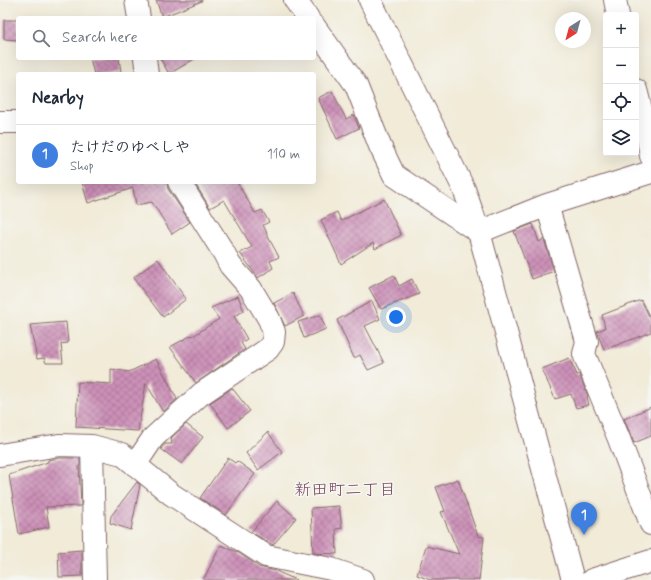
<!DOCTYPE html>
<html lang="en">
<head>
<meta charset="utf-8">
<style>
  body { margin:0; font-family:Mynerve,"Klee One",sans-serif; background:#f6f6f7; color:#1f2937 }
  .controls { position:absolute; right:12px; top:12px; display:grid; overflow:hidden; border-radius:4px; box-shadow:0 4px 16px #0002 }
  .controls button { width:36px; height:36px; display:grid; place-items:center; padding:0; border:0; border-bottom:1px solid #e0e1e3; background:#fff; color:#1f2937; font:20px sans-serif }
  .compass { position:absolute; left:555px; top:12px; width:36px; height:36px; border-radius:50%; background:#fff; box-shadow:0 4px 16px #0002; rotate:216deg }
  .you { position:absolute; left:396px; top:317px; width:14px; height:14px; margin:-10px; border:3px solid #fff; border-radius:50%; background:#1a73e8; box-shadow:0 0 0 6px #1a73e833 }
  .badge { display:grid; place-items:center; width:26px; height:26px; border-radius:50%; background:#0f766e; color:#fff; font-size:13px; font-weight:700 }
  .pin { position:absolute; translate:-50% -33px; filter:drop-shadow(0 1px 2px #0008) }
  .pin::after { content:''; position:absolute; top:21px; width:14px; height:12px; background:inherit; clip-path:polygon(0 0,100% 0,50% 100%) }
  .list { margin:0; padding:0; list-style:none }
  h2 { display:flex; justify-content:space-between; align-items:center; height:52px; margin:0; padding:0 16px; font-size:17px }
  h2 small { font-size:13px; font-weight:400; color:#747a83 }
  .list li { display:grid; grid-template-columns:26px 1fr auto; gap:12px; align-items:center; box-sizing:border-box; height:60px; padding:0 16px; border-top:1px solid #e0e1e3 }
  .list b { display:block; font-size:15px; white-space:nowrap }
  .list p { margin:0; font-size:13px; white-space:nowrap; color:#747a83 }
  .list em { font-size:13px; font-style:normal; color:#747a83 }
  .icon { flex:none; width:22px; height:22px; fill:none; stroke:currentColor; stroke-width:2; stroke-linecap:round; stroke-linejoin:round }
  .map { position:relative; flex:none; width:651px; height:580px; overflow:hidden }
  .search { position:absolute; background:#fff; box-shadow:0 4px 16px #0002; left:16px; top:16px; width:300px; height:44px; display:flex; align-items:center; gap:10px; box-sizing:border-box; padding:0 14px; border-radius:4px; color:#747a83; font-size:15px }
  .panel { position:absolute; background:#fff; box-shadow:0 4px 16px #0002; left:16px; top:72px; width:300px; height:112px; border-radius:4px }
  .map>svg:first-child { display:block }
  .building { fill:url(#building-cross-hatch) }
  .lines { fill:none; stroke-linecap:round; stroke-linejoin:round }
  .minor-casing { stroke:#846668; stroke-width:24 }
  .minor { stroke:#fff; stroke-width:22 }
  .labels { text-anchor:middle; stroke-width:3; stroke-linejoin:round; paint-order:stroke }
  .neighbourhood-label { font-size:17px; fill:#78475c; stroke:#f6f6f2 }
</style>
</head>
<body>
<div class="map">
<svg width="651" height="580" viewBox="0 0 651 580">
  <defs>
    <pattern id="building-cross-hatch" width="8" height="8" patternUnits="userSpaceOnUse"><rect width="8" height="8" fill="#cc91b8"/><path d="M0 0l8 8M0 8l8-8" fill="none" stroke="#a87696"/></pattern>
  </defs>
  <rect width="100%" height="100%" fill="#f6f6f2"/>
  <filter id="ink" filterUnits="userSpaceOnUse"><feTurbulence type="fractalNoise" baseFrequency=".025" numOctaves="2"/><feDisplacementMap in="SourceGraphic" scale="8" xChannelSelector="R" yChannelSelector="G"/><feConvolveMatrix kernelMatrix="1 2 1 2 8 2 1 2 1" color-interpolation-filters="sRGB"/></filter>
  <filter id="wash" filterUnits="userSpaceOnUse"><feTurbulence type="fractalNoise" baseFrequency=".012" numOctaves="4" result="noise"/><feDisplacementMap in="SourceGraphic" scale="16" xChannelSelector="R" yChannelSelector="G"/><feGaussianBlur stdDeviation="0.9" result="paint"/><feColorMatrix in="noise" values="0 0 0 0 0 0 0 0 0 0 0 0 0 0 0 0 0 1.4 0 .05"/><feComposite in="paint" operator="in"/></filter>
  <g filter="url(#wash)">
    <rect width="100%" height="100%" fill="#f1ebd8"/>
    <g id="blocks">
      <path class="building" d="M 156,0 L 202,0 L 202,1 L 162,17 Z
        M 4,20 L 18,20 L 18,40 L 4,39 Z
        M 90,58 L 119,58 L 121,72 L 109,74 L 94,74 Z
        M 160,58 L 196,58 L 169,74 Z
        M 332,91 L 346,119 L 354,115 L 359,128 L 337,139 L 318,98 Z
        M 82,182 L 167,182 L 168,189 L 190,222 L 172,234 L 152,202 L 136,205 L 133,188 L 88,203 Z
        M 194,182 L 237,182 L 255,213 L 262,210 L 269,222 L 263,225 L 267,233 L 266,233 L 279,257 L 270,261 L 273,268 L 258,278 L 240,253 L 252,247 L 224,200 L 210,208 Z
        M 384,199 L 401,235 L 375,249 L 373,243 L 341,264 L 321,220 L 337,212 L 341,221 Z
        M 533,224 L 539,242 L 544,239 L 554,271 L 532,279 L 514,231 Z
        M 158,259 L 186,299 L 163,317 L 133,278 Z
        M 394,275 L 399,286 L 412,279 L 419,294 L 381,309 L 369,288 Z
        M 293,293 L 304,316 L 285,326 L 274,303 Z
        M 238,296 L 244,311 L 234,316 L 247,339 L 241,343 L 245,349 L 196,383 L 170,347 L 192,335 L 193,336 L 219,319 L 211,308 Z
        M 641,300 L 651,320 L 651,332 L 604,350 L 597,331 L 605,328 L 602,315 Z
        M 372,301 L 380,319 L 365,326 L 384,363 L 368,370 L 360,355 L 354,358 L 337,320 Z
        M 320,315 L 326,329 L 304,338 L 298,322 Z
        M 66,322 L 68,343 L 61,344 L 63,363 L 46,363 L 44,358 L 37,359 L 30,325 Z
        M 569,358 L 577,375 L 579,374 L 588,396 L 587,397 L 589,405 L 576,408 L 571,394 L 555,399 L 542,369 Z
        M 156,359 L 177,399 L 163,412 L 146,383 L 138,431 L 76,427 L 78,382 L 111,384 L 111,369 L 129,372 Z
        M 232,388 L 250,411 L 228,428 L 210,403 Z
        M 651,407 L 651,436 L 634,443 L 624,419 Z
        M 186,424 L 203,437 L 182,464 L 161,449 L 165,444 L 172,444 L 171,438 Z
        M 268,432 L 282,452 L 258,470 L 246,453 Z
        M 60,458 L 80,458 L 80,465 L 79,466 L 81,506 L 46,507 L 49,527 L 19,534 L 9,475 L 48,462 L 48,460 Z
        M 228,458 L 235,463 L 237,461 L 255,474 L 226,515 L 200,498 Z
        M 458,479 L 478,536 L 484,537 L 479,580 L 430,580 L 417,575 L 426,546 L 459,554 L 441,512 L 445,511 L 436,487 Z
        M 137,482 L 140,485 L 131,530 L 110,523 L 111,516 Z
        M 277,501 L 296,518 L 273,545 L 251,532 Z
        M 339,506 L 342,528 L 336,529 L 337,554 L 313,553 L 311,508 Z
        M 221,545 L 239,553 L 259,567 L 276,571 L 296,580 L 203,580 Z
        M 82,550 L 82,576 L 59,577 L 58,552 Z"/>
    </g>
  </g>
  <g filter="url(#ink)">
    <use href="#blocks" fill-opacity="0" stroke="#846668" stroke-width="1"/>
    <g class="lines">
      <defs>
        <path id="minor" d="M 136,0 L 139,18
          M 295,0 L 308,18
          M 370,0 L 464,189 L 479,232 L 573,580
          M 615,0 L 618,15
          M 314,26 L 356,85 L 380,146 L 394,175 L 479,232 L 547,205 L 651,172
          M 145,58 L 147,74
          M 636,90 L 646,128 L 651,156
          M 0,122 L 18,122
          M 547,205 L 587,341 L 584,354 L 619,439 L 651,524
          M 92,446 L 95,580
          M 0,455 L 59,445 L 92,446 L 122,454 L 171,494 L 266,556 L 331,569 L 363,580
          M 135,465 L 153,438 L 201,394 L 268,349 L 273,342 L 274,332 L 269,319 L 251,289 L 230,265 L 224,253 L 179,182
          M 592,580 L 651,561"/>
      </defs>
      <use href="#minor" class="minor-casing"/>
      <use href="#minor" class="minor"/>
    </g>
  </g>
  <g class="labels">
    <g class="neighbourhood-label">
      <text x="345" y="495">新田町二丁目</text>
    </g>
  </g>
</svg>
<div class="controls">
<button>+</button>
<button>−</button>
<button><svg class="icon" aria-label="locate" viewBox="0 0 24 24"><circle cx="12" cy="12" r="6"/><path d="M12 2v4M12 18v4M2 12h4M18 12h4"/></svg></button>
<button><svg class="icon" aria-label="layers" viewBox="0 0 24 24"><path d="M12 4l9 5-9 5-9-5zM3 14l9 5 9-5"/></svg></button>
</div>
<svg class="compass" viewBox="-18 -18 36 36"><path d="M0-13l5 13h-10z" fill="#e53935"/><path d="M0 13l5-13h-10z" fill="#747a83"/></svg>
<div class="you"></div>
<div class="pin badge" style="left:584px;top:535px;background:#3f7fe0">1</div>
<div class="search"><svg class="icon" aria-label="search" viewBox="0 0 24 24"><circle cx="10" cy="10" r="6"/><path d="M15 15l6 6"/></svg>Search here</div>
<section class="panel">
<h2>Nearby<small></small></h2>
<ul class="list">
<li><span class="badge" style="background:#3f7fe0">1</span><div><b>たけだのゆべしや</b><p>Shop</p></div><em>110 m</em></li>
</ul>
</section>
</div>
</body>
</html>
